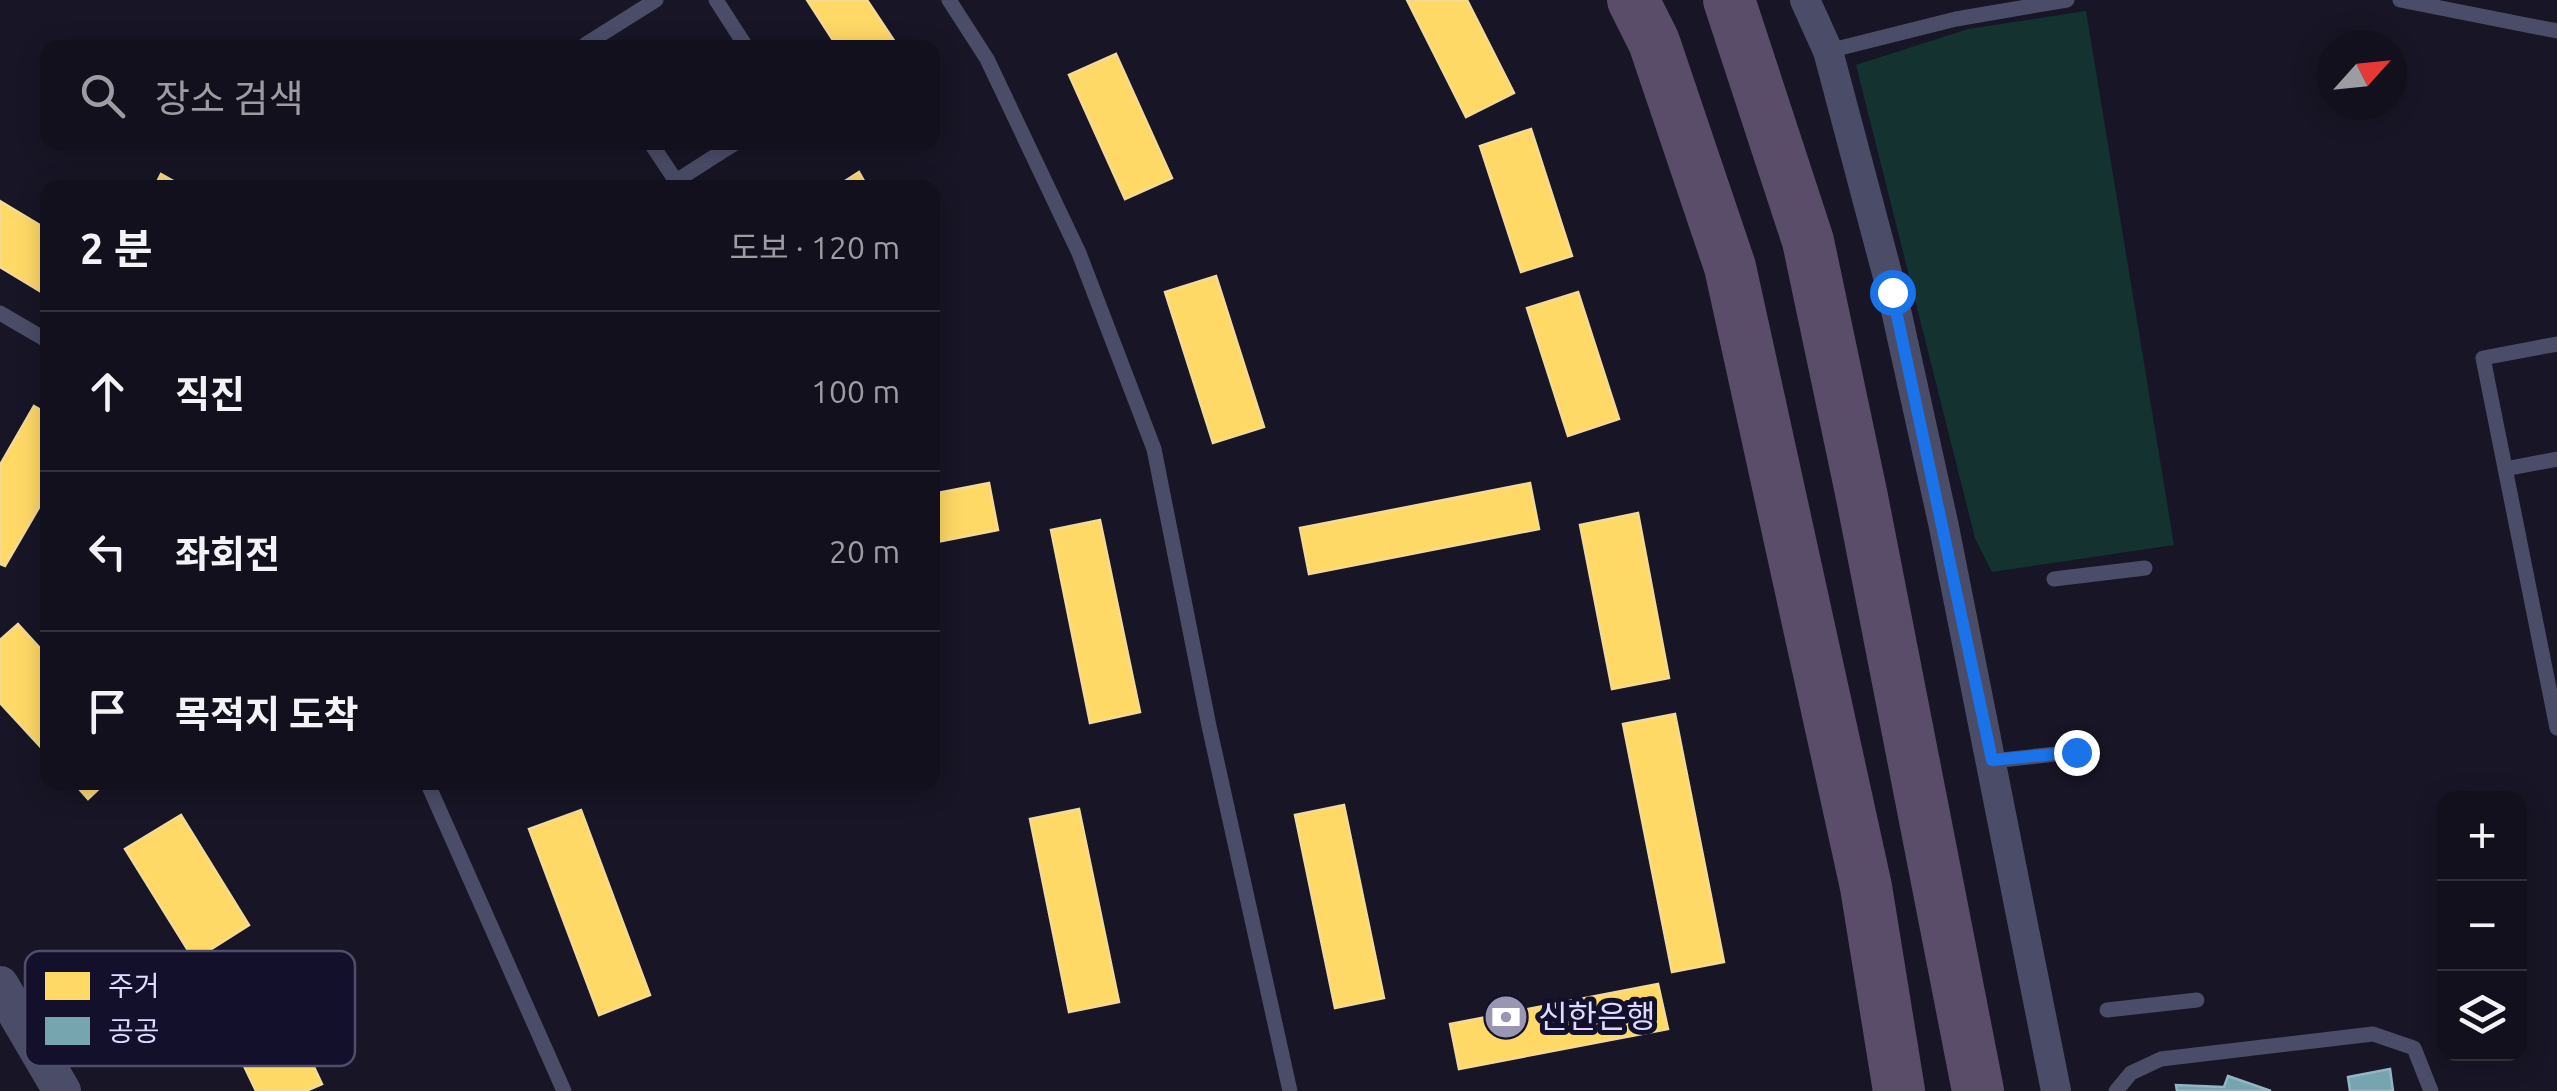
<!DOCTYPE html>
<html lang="ko">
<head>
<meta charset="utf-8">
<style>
  body { margin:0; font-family:Ubuntu,"Noto Sans KR",sans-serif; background:#1f1e29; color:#f1f3f6 }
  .controls { position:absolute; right:30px; bottom:30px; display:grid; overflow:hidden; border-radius:20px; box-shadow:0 5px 25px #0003 }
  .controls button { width:90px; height:90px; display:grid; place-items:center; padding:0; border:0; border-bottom:2px solid #31303b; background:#12101c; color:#f1f3f6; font:50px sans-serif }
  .compass { position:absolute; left:2317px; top:30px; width:90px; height:90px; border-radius:50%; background:#12101c; box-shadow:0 5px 25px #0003; rotate:63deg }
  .stop { position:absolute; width:30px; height:30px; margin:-22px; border:8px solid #1a73e8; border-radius:50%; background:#fff }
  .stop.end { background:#1a73e8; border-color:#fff; box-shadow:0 2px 10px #0008 }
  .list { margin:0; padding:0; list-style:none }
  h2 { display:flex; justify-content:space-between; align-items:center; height:130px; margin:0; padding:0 40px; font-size:42px }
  h2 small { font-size:32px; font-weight:400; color:#9c9da3 }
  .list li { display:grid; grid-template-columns:65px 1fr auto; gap:30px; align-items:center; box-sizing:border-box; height:160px; padding:0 40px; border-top:2px solid #31303b }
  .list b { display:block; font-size:38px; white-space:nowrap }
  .list em { font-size:32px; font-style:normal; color:#9c9da3 }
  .icon { flex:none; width:55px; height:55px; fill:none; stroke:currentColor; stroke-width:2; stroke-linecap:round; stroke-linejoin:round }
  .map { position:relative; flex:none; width:2557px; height:1091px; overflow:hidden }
  .search { position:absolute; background:#12101c; box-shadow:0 5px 25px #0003; left:40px; top:40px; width:900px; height:110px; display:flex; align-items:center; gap:25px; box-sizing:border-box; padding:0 35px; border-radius:20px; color:#9c9da3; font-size:38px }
  .panel { position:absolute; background:#12101c; box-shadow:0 5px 25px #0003; left:40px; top:180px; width:900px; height:610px; border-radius:20px }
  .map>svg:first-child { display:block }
  .green { fill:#143230 }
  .homes { fill:#ffd966; stroke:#f5da94; stroke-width:2.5 }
  .public { fill:#76a5af; stroke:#95b5c7; stroke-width:2.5 }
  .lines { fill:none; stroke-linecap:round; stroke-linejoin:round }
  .service { stroke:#4b4c67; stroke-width:15 }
  .minor { stroke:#4b4c67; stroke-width:30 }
  .tertiary { stroke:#4b4c67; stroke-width:38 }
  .trunk { stroke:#594d6a; stroke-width:52 }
  .route { stroke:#1a73e8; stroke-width:12 }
  .labels { text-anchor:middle; stroke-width:10; stroke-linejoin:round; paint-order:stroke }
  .poi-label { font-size:32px; fill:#dddbff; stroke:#13102c; text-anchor:start }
  .key { fill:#13102c; stroke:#504d6b; stroke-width:2.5 }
  .key-label { font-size:28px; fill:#dddbff }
</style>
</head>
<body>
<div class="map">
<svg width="2557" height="1091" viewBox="0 0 2557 1091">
  <rect width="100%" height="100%" fill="#181626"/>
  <path class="green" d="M 2086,11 L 2174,545 L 1992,572 L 1975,538 L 1856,65 L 1968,29 Z"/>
  <path class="homes" d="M 807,0 L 867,0 L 899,48 L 838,48 Z
    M 1407,0 L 1467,0 L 1514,93 L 1466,117 Z
    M 1116,54 L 1172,178 L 1125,199 L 1069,75 Z
    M 1531,129 L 1572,256 L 1521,272 L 1480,146 Z
    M 859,172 L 868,188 L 834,188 Z
    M 161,174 L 186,188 L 154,188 Z
    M 0,201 L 48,230 L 48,296 L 0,267 Z
    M 1216,276 L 1264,427 L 1213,443 L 1165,292 Z
    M 1578,292 L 1619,419 L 1568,436 L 1527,308 Z
    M 34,406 L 48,414 L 48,492 L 5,566 L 0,564 L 0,465 Z
    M 989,483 L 998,530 L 932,543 L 932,494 Z
    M 1530,483 L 1539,529 L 1309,574 L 1300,528 Z
    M 1638,513 L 1669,678 L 1612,689 L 1580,525 Z
    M 1100,520 L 1140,712 L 1090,723 L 1051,530 Z
    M 18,624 L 48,657 L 48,755 L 0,703 L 0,640 Z
    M 1675,714 L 1724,962 L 1672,972 L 1623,724 Z
    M 73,782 L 106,782 L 88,799 Z
    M 1344,805 L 1384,998 L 1335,1008 L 1295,815 Z
    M 1079,809 L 1119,1002 L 1069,1012 L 1030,819 Z
    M 581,810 L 650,995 L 599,1015 L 529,829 Z
    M 181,815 L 249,925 L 194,960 L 125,849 Z
    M 267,966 L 322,1084 L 306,1091 L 256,1091 L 209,993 Z
    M 1658,984 L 1668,1029 L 1459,1069 L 1450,1024 Z"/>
  <path class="public" d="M 2390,1069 L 2393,1091 L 2350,1091 L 2348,1077 Z
    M 2228,1076 L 2271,1091 L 2177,1091 L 2176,1085 L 2224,1087 Z"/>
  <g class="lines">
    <path class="service" d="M 716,0 L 747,48
      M 949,0 L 987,59 L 1079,253 L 1154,449 L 1209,726 L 1290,1091
      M 2400,0 L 2557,31
      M 588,48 L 586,44 L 656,0
      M 1828,51 L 1956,19 L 2067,0
      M 650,142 L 676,181 L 737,142
      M 0,313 L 48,341
      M 2557,344 L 2483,358 L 2557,728
      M 2505,469 L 2557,459
      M 2054,579 L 2145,568
      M 1992,761 L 2075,752
      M 427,782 L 564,1091
      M 2107,1010 L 2197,1000
      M 2116,1091 L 2131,1073 L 2161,1059 L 2373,1034 L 2414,1048 L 2431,1091"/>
    <path class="minor" d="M 1805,0 L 1828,51 L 1892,292 L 1944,527 L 2056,1091"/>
    <path class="tertiary" d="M 0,985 L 62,1091"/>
    <path class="trunk" d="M 1633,0 L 1654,42 L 1730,267 L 1866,887 L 1899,1091
      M 1729,0 L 1808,241 L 1862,497 L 1978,1091"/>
  </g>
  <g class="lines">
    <path class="route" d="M 1892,292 L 1992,760 L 2076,752"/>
  </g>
  <defs>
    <symbol id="bank-disc" viewBox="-11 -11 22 22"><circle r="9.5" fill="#9896b3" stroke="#13102c"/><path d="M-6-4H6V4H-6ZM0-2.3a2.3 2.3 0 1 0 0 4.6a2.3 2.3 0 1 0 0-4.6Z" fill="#fff"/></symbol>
  </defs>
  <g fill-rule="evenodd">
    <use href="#bank-disc" x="1481" y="992" width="50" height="50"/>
  </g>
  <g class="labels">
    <g class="poi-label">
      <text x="1538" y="1028">신한은행</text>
    </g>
  </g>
  <rect x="25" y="951" width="330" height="115" rx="15" class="key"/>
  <rect x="45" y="972" width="45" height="28" fill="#ffd966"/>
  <rect x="45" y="1017" width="45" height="28" fill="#76a5af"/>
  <g class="key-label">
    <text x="108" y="996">주거</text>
    <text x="108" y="1041">공공</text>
  </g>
</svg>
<div class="controls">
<button>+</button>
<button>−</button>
<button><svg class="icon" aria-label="layers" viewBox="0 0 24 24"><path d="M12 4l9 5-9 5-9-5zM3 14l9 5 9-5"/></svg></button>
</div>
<svg class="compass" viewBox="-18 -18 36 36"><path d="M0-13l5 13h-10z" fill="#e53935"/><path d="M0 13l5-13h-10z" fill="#9c9da3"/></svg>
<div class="stop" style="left:1892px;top:292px"></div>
<div class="stop end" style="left:2076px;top:752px"></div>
<div class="search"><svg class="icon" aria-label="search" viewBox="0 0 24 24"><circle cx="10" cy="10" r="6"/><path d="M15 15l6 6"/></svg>장소 검색</div>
<section class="panel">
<h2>2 분<small>도보 · 120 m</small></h2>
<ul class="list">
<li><svg class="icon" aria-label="ahead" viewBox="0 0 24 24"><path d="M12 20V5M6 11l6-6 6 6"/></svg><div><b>직진</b></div><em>100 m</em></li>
<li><svg class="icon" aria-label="left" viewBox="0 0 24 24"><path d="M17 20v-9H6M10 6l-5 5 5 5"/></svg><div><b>좌회전</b></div><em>20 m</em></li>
<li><svg class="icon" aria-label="arrive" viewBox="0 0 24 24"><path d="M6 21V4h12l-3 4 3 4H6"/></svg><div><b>목적지 도착</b></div></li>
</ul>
</section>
</div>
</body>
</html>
